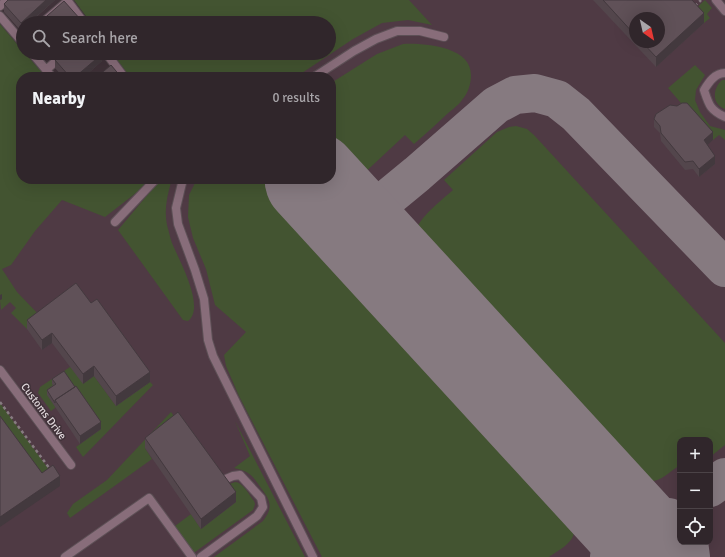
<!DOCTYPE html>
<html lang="en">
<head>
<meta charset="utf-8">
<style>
  body { margin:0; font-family:Signika,sans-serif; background:#382e33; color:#f1f3f6 }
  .controls { position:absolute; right:12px; bottom:12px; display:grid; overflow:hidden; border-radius:8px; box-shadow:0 4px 16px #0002 }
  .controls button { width:36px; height:36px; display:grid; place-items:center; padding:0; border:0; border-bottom:1px solid #4b4347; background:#30262b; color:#f1f3f6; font:20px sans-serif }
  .compass { position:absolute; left:629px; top:12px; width:36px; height:36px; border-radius:50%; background:#30262b; box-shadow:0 4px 16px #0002; rotate:146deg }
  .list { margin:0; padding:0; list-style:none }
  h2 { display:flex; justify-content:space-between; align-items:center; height:52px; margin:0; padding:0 16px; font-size:17px }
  h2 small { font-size:13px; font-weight:400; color:#a8a5a9 }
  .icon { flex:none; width:22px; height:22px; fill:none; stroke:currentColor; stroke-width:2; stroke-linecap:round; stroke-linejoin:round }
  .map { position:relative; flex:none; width:725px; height:557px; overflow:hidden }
  .search { position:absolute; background:#30262b; box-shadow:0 4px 16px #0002; left:16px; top:16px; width:320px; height:44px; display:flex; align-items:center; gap:10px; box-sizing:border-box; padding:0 14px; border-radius:22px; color:#a8a5a9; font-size:15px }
  .panel { position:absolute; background:#30262b; box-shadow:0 4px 16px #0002; left:16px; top:72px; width:320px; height:112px; border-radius:16px }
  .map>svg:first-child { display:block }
  .built { fill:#4f3a44; fill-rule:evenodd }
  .green { fill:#435431 }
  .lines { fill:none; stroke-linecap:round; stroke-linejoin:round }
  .taxiway { stroke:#867a80; stroke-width:38 }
  .runway { stroke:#867a80; stroke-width:95 }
  .lane-casing { stroke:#5d5056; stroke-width:10 }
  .path { stroke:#877b81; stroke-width:2.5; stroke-dasharray:3 3; stroke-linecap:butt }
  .lane { stroke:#886d7a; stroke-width:8 }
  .wall { fill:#53464c; fill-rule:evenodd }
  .shaded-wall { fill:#43393e }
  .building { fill:#605158; stroke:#43393e }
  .labels { text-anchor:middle; stroke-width:3; stroke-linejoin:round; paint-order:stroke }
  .street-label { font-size:11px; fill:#dfd6da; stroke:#403239 }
</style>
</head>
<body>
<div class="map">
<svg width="725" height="557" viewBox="0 0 725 557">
  <rect width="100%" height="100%" fill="#403239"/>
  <path class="built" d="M 271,0 L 725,0 L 725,557 L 0,557 L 0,144 L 21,179 L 331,179 L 331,77 L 173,77 L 329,53 L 329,23 ZM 635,18 L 659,18 L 659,42 L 635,42 ZM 680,440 L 710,440 L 710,542 L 680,542 Z"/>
  <path class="green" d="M 74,0 L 409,0 L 432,25 L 408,20 L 382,23 L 353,39 L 296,77 L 130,77 L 112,53 L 329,53 L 329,23 L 91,23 Z
    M 705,0 L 712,8 L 707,14 L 710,18 L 704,23 L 693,11 Z
    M 0,24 L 23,51 L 23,53 L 25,53 L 46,77 L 21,77 L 21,179 L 154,179 L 105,217 L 62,200 L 35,231 L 11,265 L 2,269 L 17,292 L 42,318 L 27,329 L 11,313 L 16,308 L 10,302 L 1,310 L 0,300 L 2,299 L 0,296 Z
    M 403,44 C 423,43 471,46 471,75 C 471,84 468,93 462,100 C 458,106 451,110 446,115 C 436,125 425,134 414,144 L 405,135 L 360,177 L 335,147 L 331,150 L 331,83 L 377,54 Z
    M 695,65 L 705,75 L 696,90 L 695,100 L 700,112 L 710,126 L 725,130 L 725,140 L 719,135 L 713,140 L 687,111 L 670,112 L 681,103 L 668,88 Z
    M 722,80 L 725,80 L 725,109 C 711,104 713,88 722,80 Z
    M 516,126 L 527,129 L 534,135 L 725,343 L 725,445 L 710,457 L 710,440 L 680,440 L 680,465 C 665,475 656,488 637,477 L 427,250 C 423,244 417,235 418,227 C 420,217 445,197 453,190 L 444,180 L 497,132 L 509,127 Z
    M 197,179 L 301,179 L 280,199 L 569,515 C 571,520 574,526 574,530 C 575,543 557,551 549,557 L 322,557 L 239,396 L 226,366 L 224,355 L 246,332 L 215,305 L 206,269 L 193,238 L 188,217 L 189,195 Z
    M 166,180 L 171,182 C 167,197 164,210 167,225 C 169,231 170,238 172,243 C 179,260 206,308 188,321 L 183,320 L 118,230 L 155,186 L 160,182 Z
    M 70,367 L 94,376 L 116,406 L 150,382 L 153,385 L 83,457 L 76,447 L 101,429 L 53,385 L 56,389 L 55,408 L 51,411 L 38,393 L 40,387 Z
    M 0,403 L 53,475 L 41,483 L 0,425 Z
    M 171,412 L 178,422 L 145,448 L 152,459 L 70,518 L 67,513 L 73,504 L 107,480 Z
    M 235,421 L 305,557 L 214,557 L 263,521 C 274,507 270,500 261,488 C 252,475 249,471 234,468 L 250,456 Z
    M 235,482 C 243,482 249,495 254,501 L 255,504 L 253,510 L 191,555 L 171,529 L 191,514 L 201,529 L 235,502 L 224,486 Z"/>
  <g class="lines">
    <path class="taxiway" d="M 405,280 L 386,257 L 377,237 L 377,218 L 383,202 L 417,174 L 496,105 L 515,95 L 535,93 L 557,99 L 576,114 L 725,268
      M 584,476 C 615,502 624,529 669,517
      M 710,488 L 725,477
      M 596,493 C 600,498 605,503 608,508 C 617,522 618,542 609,557
      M 689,542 L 691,557"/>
    <path class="runway" d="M 312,179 L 659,557"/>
    <defs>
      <path id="lane" d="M 67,0 L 84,23
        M 716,0 L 725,11
        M 0,6 L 7,0
        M 0,16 L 23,43
        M 42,23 L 68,1
        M 32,53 L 52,77
        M 106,53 L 124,77
        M 46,70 L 65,53
        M 725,73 C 715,73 709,82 704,90 C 709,105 710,110 725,117
        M 314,77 L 354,51 L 376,39 L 397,31 L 420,31 L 444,37
        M 183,179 L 176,208 L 178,224 L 195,270 L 204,299 L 208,340 L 213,356 L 313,557
        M 115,222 L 156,179
        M 0,370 L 71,465
        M 65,557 L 149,498 L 192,557
        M 201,557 L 257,516 L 263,507 L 261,498 L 240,475 L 233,476 L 221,481"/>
    </defs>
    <use href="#lane" class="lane-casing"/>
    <path class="path" d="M 695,6 L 701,0
      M 0,402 L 50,469"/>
    <use href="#lane" class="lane"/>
  </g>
  <path class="wall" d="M 55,0 L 21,31 L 4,12 L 4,4 Z
    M 593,0 L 692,0 L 704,23 L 656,67 ZM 635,18 L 659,42 L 635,42 Z
    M 41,53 L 53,53 L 47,59 Z
    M 55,60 L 102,61 L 84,77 L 63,77 L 55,68 Z
    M 654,119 L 713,140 L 707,145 L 715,164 L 699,177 L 693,169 L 685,170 L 661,141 L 660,133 L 654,127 Z
    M 27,320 L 150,382 L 116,406 L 94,376 L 83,384 L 52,343 L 42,350 L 27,329 Z
    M 52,379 L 101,429 L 80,444 L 47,395 L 47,390 L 53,385 L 52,384 Z
    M 145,438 L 236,502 L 201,529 L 145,448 Z"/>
  <path class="shaded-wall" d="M 46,0 L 55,0 L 29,23 L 23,23 L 23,29 L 21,31 L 21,23 Z
    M 704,13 L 704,23 L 656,67 L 656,57 Z
    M 47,53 L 53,53 L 47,59 Z
    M 102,54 L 102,61 L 84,77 L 75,77 Z
    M 713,132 L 713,140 L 704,148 L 704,140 Z
    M 715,156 L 715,164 L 699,177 L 699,169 Z
    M 2,294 L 2,299 L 0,300 L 0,295 Z
    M 52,333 L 52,343 L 42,350 L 42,340 Z
    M 94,366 L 94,376 L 83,384 L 83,374 Z
    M 150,372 L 150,382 L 116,406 L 116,396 Z
    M 101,422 L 101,429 L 80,444 L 80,436 Z
    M 60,476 L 60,486 L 0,527 L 0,517 Z
    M 236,492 L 236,502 L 201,529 L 201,519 Z"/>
  <path class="building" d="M 8,0 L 46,0 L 21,23 L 4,4 Z
    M 603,0 L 692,0 L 704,13 L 656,57 L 642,42 L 659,42 L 659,18 L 635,18 L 635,35 Z
    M 64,1 L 81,20 L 78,23 L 39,23 Z
    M 63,53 L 101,53 L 102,54 L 75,77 L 70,77 L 55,60 Z
    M 111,65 L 121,77 L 97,77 Z
    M 682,103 L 687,103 L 713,132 L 704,140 L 715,156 L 699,169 L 693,161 L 685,162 L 661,133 L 660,126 L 654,119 L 656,114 L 670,105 L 677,106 Z
    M 76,283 L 91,303 L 97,299 L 150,372 L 116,396 L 94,366 L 83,374 L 52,333 L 42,340 L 27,320 Z
    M 64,371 L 75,387 L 55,400 L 55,403 L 47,390 L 56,384 L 52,379 Z
    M 76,386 L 101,422 L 80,436 L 55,400 Z
    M 178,412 L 236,492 L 201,519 L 145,438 Z
    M 0,416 L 42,473 L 53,465 L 60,476 L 0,517 Z"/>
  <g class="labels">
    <g class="street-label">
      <text transform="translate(44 411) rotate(53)" y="4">Customs Drive</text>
    </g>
  </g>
</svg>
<div class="controls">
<button>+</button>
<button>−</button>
<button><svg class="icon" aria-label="locate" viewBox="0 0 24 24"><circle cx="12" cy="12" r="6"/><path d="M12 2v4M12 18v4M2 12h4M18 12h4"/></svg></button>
</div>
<svg class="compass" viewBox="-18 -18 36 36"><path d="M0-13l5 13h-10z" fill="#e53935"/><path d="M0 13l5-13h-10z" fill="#a8a5a9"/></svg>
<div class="search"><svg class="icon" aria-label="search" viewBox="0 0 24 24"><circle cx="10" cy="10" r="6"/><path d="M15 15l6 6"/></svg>Search here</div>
<section class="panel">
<h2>Nearby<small>0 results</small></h2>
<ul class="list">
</ul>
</section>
</div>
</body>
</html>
